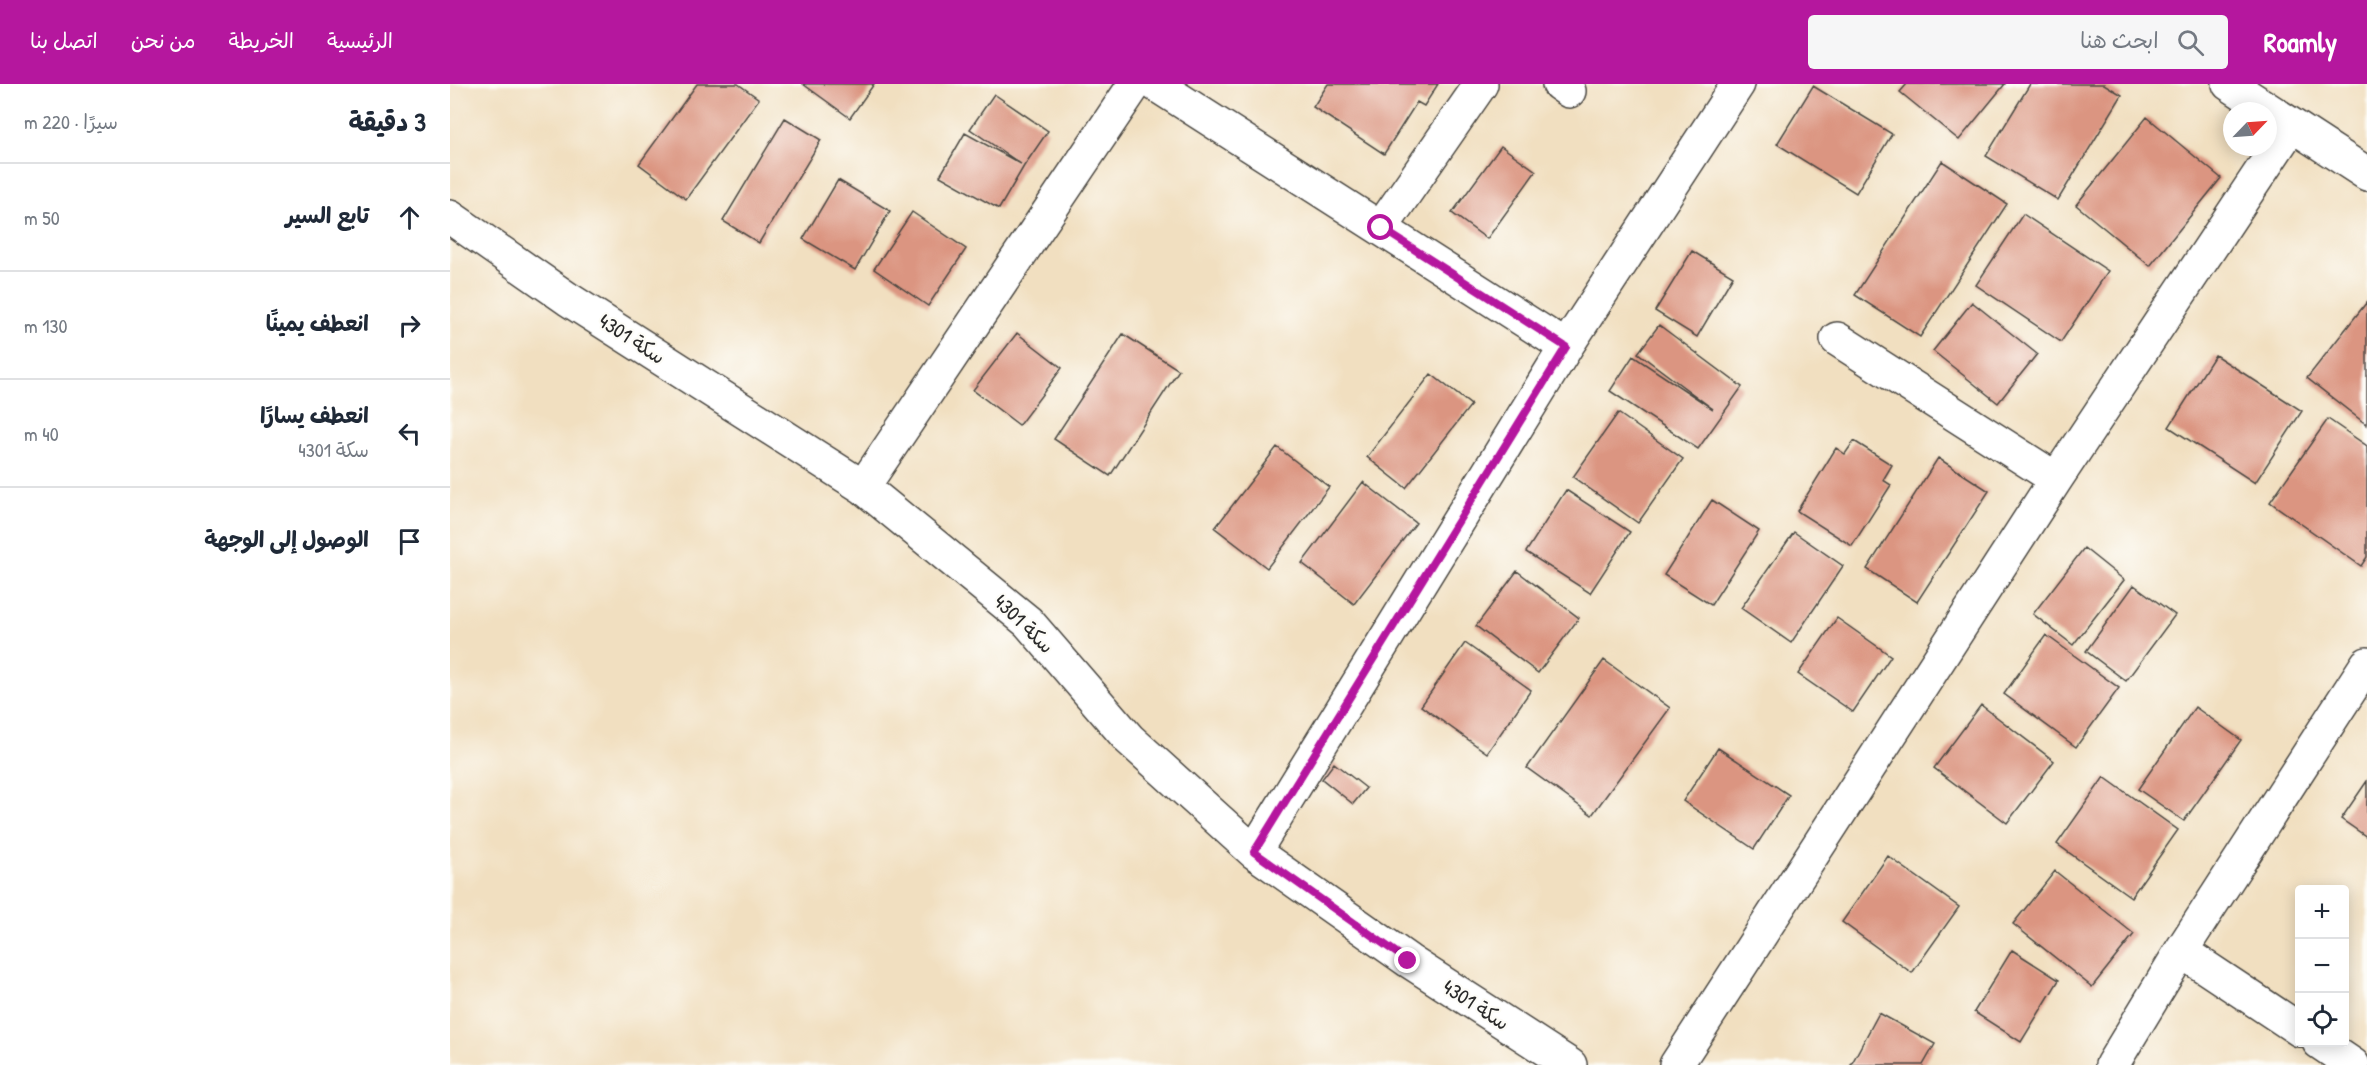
<!DOCTYPE html>
<html lang="ar">
<head>
<meta charset="utf-8">
<style>
  body { margin:0; font-family:"Patrick Hand","Playpen Sans Arabic",sans-serif; background:#f6f6f7; color:#1f2937; direction:rtl }
  .controls { position:absolute; right:18px; bottom:18px; display:grid; overflow:hidden; border-radius:6px; box-shadow:0 3px 15px #0003 }
  .controls button { width:54px; height:54px; display:grid; place-items:center; padding:0; border:0; border-bottom:2px solid #e0e1e3; background:#fff; color:#1f2937; font:30px sans-serif }
  .compass { position:absolute; left:1773px; top:18px; width:54px; height:54px; border-radius:50%; background:#fff; box-shadow:0 3px 15px #0003; rotate:65deg }
  .stop { position:absolute; width:18px; height:18px; margin:-14px; border:4px solid #b5179e; border-radius:50%; background:#fff }
  .stop.end { background:#b5179e; border-color:#fff; box-shadow:0 2px 6px #0008 }
  .list { margin:0; padding:0; list-style:none }
  h2 { display:flex; justify-content:space-between; align-items:center; height:78px; margin:0; padding:0 24px; font-size:26px }
  h2 small { font-size:20px; font-weight:400; color:#747a83 }
  .list li { display:grid; grid-template-columns:39px 1fr auto; gap:18px; align-items:center; box-sizing:border-box; height:108px; padding:0 24px; border-top:2px solid #e0e1e3 }
  .list b { display:block; font-size:22px; white-space:nowrap }
  .list p { margin:0; font-size:20px; white-space:nowrap; color:#747a83 }
  .list em { font-size:20px; font-style:normal; color:#747a83 }
  .icon { flex:none; width:33px; height:33px; fill:none; stroke:currentColor; stroke-width:2; stroke-linecap:round; stroke-linejoin:round }
  .map { position:relative; flex:none; width:1917px; height:981px; overflow:hidden; direction:ltr }
  header { display:flex; align-items:center; gap:36px; box-sizing:border-box; height:84px; padding:0 30px; background:#b5179e; color:#fff }
  header strong { font-size:28px }
  nav { display:flex; gap:33px; margin-inline-start:auto; font-size:21px }
  .search { width:420px; height:54px; background:#f6f6f7; display:flex; align-items:center; gap:15px; box-sizing:border-box; padding:0 21px; border-radius:6px; color:#747a83; font-size:22px }
  main { display:flex }
  aside { flex:1; background:#fff }
  .map>svg:first-child { display:block }
  .building { fill:#db9581 }
  .lines { fill:none; stroke-linecap:round; stroke-linejoin:round }
  .minor-casing { stroke:#494641; stroke-width:36 }
  .minor { stroke:#fff; stroke-width:33 }
  .route { stroke:#b5179e; stroke-width:8 }
  .labels { text-anchor:middle; stroke-width:4.5; stroke-linejoin:round; paint-order:stroke }
  .street-label { font-size:21px; fill:#2b2b2b; stroke:#fdfcf7 }
</style>
</head>
<body>
<header>
<strong>Roamly</strong>
<div class="search"><svg class="icon" aria-label="search" viewBox="0 0 24 24"><circle cx="10" cy="10" r="6"/><path d="M15 15l6 6"/></svg>ابحث هنا</div>
<nav><a>الرئيسية</a><a>الخريطة</a><a>من نحن</a><a>اتصل بنا</a></nav>
</header>
<main>
<div class="map">
<svg width="1917" height="981" viewBox="0 0 1917 981">
  <rect width="100%" height="100%" fill="#fdfcf7"/>
  <filter id="ink" filterUnits="userSpaceOnUse"><feTurbulence type="fractalNoise" baseFrequency=".0167" numOctaves="2"/><feDisplacementMap in="SourceGraphic" scale="12" xChannelSelector="R" yChannelSelector="G"/><feConvolveMatrix kernelMatrix="1 2 1 2 8 2 1 2 1" color-interpolation-filters="sRGB"/></filter>
  <filter id="wash" filterUnits="userSpaceOnUse"><feTurbulence type="fractalNoise" baseFrequency=".008" numOctaves="4" result="noise"/><feDisplacementMap in="SourceGraphic" scale="24" xChannelSelector="R" yChannelSelector="G"/><feGaussianBlur stdDeviation="1.35" result="paint"/><feColorMatrix in="noise" values="0 0 0 0 0 0 0 0 0 0 0 0 0 0 0 0 0 1.4 0 .05"/><feComposite in="paint" operator="in"/></filter>
  <g filter="url(#wash)">
    <rect width="100%" height="100%" fill="#f1dfc0"/>
    <g id="blocks">
      <path class="building" d="M 247,0 L 288,0 L 309,15 L 236,115 L 189,80 Z
        M 353,0 L 424,0 L 400,34 Z
        M 878,0 L 988,0 L 974,22 L 967,18 L 934,70 L 863,23 Z
        M 1457,0 L 1555,0 L 1509,56 L 1450,8 Z
        M 1580,0 L 1654,0 L 1672,11 L 1608,116 L 1536,72 Z
        M 1363,2 L 1442,50 L 1406,109 L 1327,60 Z
        M 544,10 L 598,47 L 574,82 L 549,125 L 490,92 L 515,49 L 571,80 L 520,45 Z
        M 1697,33 L 1771,94 L 1700,182 L 1626,121 Z
        M 335,34 L 371,56 L 309,159 L 273,137 Z
        M 1051,62 L 1086,87 L 1037,155 L 1002,129 Z
        M 1492,77 L 1557,120 L 1470,253 L 1405,211 Z
        M 388,96 L 440,127 L 405,186 L 353,155 Z
        M 462,128 L 516,165 L 478,222 L 424,185 Z
        M 1573,130 L 1658,187 L 1611,258 L 1526,201 Z
        M 1242,167 L 1283,192 L 1247,253 L 1205,227 Z
        M 1522,218 L 1587,270 L 1548,319 L 1483,267 Z
        M 1917,218 L 1917,341 L 1857,294 Z
        M 1209,241 L 1292,303 L 1248,365 L 1160,307 L 1183,272 L 1263,325 L 1188,269 Z
        M 567,249 L 612,284 L 569,341 L 523,306 Z
        M 673,250 L 729,286 L 660,392 L 604,355 Z
        M 1765,271 L 1852,327 L 1805,399 L 1719,343 Z
        M 981,290 L 1021,321 L 956,404 L 917,373 Z
        M 1168,329 L 1233,375 L 1188,439 L 1123,393 Z
        M 1878,335 L 1917,362 L 1917,473 L 1911,482 L 1820,418 Z
        M 1404,357 L 1442,381 L 1433,396 L 1441,401 L 1402,462 L 1347,427 L 1386,364 L 1395,370 Z
        M 827,363 L 879,403 L 817,484 L 765,444 Z
        M 1488,374 L 1539,407 L 1467,518 L 1417,485 Z
        M 913,398 L 966,439 L 904,520 L 852,479 Z
        M 1116,406 L 1180,448 L 1140,509 L 1076,468 Z
        M 1262,416 L 1309,447 L 1261,521 L 1214,491 Z
        M 1344,448 L 1393,482 L 1341,559 L 1291,524 Z
        M 1634,464 L 1674,496 L 1623,561 L 1583,530 Z
        M 1067,487 L 1129,534 L 1088,589 L 1026,542 Z
        M 1684,501 L 1725,531 L 1676,597 L 1636,567 Z
        M 1387,534 L 1441,572 L 1403,628 L 1348,590 Z
        M 1596,551 L 1669,604 L 1626,663 L 1554,610 Z
        M 1015,559 L 1081,606 L 1037,669 L 971,622 Z
        M 1154,576 L 1220,624 L 1142,731 L 1077,684 Z
        M 1531,621 L 1604,677 L 1557,739 L 1484,684 Z
        M 1745,623 L 1791,656 L 1734,737 L 1688,705 Z
        M 1268,664 L 1339,711 L 1304,765 L 1233,717 Z
        M 884,679 L 916,704 L 903,720 L 872,695 Z
        M 1654,693 L 1728,746 L 1681,813 L 1607,760 Z
        M 1917,697 L 1917,753 L 1891,735 Z
        M 1438,772 L 1509,823 L 1462,889 L 1392,838 Z
        M 1605,787 L 1684,850 L 1642,903 L 1563,840 Z
        M 1562,866 L 1609,896 L 1571,958 L 1524,928 Z
        M 1429,929 L 1485,960 L 1473,981 L 1401,981 Z"/>
    </g>
  </g>
  <g filter="url(#ink)">
    <use href="#blocks" fill-opacity="0" stroke="#494641" stroke-width="1.5"/>
    <g class="lines">
      <defs>
        <path id="minor" d="M 705,0 L 1116,263
          M 1109,0 L 1119,7
          M 1779,0 L 1917,90
          M 0,133 L 118,215 L 413,403 L 578,538 L 679,655 L 804,768 L 959,877 L 1120,981
          M 931,144 L 1031,0
          M 1387,255 L 1606,395
          M 413,403 L 685,0
          M 804,768 L 1116,263 L 1288,0
          M 1731,867 L 1850,946
          M 1869,958 L 1903,981
          M 1226,981 L 1606,395 L 1842,41
          M 1662,981 L 1731,867 L 1917,580"/>
      </defs>
      <use href="#minor" class="minor-casing"/>
      <use href="#minor" class="minor"/>
    </g>
  </g>
  <g class="lines" filter="url(#ink)">
    <path class="route" d="M 931,144 L 1116,263 L 804,768 L 958,877"/>
  </g>
  <g class="labels">
    <g class="street-label">
      <text transform="translate(182 255) rotate(33)" y="7">سكة 4301</text>
      <text transform="translate(574 540) rotate(44)" y="7">سكة 4301</text>
      <text transform="translate(1026 921) rotate(33)" y="7">سكة 4301</text>
    </g>
  </g>
</svg>
<div class="controls">
<button>+</button>
<button>−</button>
<button><svg class="icon" aria-label="locate" viewBox="0 0 24 24"><circle cx="12" cy="12" r="6"/><path d="M12 2v4M12 18v4M2 12h4M18 12h4"/></svg></button>
</div>
<svg class="compass" viewBox="-18 -18 36 36"><path d="M0-13l5 13h-10z" fill="#e53935"/><path d="M0 13l5-13h-10z" fill="#747a83"/></svg>
<div class="stop" style="left:931px;top:144px"></div>
<div class="stop end" style="left:958px;top:877px"></div>
</div>
<aside>
<h2>3 دقيقة<small>سيرًا · 220 m</small></h2>
<ul class="list">
<li><svg class="icon" aria-label="ahead" viewBox="0 0 24 24"><path d="M12 20V5M6 11l6-6 6 6"/></svg><div><b>تابع السير</b></div><em>50 m</em></li>
<li><svg class="icon" aria-label="right" viewBox="0 0 24 24"><path d="M7 20v-9h11M14 6l5 5-5 5"/></svg><div><b>انعطف يمينًا</b></div><em>130 m</em></li>
<li><svg class="icon" aria-label="left" viewBox="0 0 24 24"><path d="M17 20v-9H6M10 6l-5 5 5 5"/></svg><div><b>انعطف يسارًا</b><p>سكة 4301</p></div><em>40 m</em></li>
<li><svg class="icon" aria-label="arrive" viewBox="0 0 24 24"><path d="M6 21V4h12l-3 4 3 4H6"/></svg><div><b>الوصول إلى الوجهة</b></div></li>
</ul>
</aside>
</main>
</body>
</html>
